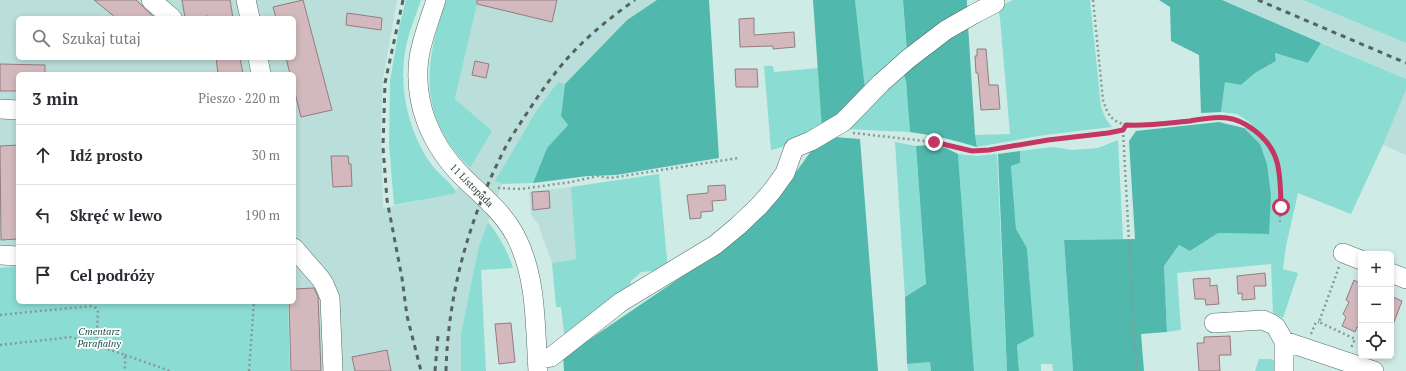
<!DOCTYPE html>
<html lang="pl">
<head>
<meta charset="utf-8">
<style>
  body { margin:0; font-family:"PT Serif",serif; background:#f2f2f3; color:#2b2b33 }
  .controls { position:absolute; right:12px; bottom:12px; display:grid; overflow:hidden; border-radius:6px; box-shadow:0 2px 6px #0003 }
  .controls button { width:36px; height:36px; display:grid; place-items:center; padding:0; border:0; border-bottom:1px solid #e1e1e2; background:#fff; color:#2b2b33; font:20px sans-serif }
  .stop { position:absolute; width:12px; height:12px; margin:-9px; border:3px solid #c53763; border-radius:50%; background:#fff }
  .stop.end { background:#c53763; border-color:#fff; box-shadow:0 1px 4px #0008 }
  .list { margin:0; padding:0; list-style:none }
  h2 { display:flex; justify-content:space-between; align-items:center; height:52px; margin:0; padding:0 16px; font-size:17px }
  h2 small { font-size:13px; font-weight:400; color:#7c7c81 }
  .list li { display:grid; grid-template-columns:26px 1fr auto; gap:12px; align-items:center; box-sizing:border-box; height:60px; padding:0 16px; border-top:1px solid #e1e1e2 }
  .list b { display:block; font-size:15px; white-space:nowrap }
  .list em { font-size:13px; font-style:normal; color:#7c7c81 }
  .icon { flex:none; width:22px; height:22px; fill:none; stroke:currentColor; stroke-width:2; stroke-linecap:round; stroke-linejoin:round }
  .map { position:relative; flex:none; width:1406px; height:371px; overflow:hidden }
  .search { position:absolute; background:#fff; box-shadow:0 2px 6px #0003; left:16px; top:16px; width:280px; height:44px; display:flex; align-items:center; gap:10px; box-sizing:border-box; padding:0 14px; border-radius:6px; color:#7c7c81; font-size:15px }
  .panel { position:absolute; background:#fff; box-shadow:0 2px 6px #0003; left:16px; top:72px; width:280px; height:232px; border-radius:6px }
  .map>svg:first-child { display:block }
  .built { fill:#baded9; fill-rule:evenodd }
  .green { fill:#8bddd3 }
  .forest { fill:#51b8ad }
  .building { fill:#d3b9bd; stroke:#947c80 }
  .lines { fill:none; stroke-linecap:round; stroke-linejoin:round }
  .minor-casing { stroke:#526b67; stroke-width:20 }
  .path { stroke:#869a96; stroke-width:2.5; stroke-dasharray:2 3; stroke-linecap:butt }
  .minor { stroke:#fff; stroke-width:19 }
  .rail { stroke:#556462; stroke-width:3; stroke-dasharray:5 5; stroke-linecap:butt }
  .route { stroke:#c53763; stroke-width:5 }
  .labels { text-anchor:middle; stroke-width:3.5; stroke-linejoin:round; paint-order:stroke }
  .street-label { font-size:10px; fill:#323d3c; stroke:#fff }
  .park-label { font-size:10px; font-style:italic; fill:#214f4a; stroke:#fff }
</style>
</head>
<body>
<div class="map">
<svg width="1406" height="371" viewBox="0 0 1406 371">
  <rect width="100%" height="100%" fill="#cfebe6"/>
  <path class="built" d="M 0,0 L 397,0 L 383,79 L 381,123 L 383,208 L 454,194 L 492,131 L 455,100 L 478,0 L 657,0 L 627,20 L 565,84 L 510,164 L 479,246 L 461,333 L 461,371 L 292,371 L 294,302 L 294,74 L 18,74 L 18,249 L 0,247 ZM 18,18 L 294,18 L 294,58 L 18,58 Z
    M 1222,0 L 1303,0 L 1406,43 L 1406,79 Z
    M 1406,90 L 1406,155 L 1383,145 Z
    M 571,187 L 576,259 L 552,263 L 538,224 L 531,215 L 529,192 Z"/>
  <path class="green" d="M 406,0 L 421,0 C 416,15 409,31 406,47 C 398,86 408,129 429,161 C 437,173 448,180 456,191 L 454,194 L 394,205 L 389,144 L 390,81 L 399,28 Z
    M 446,0 L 478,0 L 455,99 L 492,131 L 470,168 C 417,117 424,64 446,0 Z
    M 855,0 L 903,0 L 907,52 L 865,89 Z
    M 1013,0 L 1090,0 L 1101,107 L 1106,119 L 1112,127 L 1045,135 L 977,147 L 975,135 L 1010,134 L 1000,19 L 998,7 Z
    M 1303,0 L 1406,0 L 1406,43 Z
    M 1321,43 L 1406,79 L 1406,90 L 1383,145 L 1351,214 L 1298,193 L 1286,246 L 1283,269 L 1298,273 L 1283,318 L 1273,313 L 1271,264 L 1177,273 L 1181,330 L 1167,332 L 1164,266 L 1179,245 L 1190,251 L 1218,233 L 1269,234 L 1260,144 L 1244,128 L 1252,124 L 1237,114 L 1221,112 L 1225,81 L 1241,85 L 1255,73 L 1276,61 L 1275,53 L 1308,63 Z
    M 764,66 L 773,66 L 774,72 L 818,68 L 822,130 L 798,143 L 771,150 Z
    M 902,70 L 906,81 L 910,132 L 844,129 Z
    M 558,82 L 565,84 L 561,116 L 568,125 L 547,148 L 533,183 L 503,184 L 495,181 L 535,113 Z
    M 1118,140 L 1123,239 L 1064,240 L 1073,371 L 1053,371 L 1052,364 L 1041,364 L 1041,371 L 1019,371 L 1017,345 L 1034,336 L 1027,248 L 1016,229 L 1011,166 L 1020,163 L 1020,151 L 1053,147 L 1072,150 L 1098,148 Z
    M 895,142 L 916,146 L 926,285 L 905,297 Z
    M 958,154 L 977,156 L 997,154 L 1007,371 L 974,371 Z
    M 659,174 L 668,270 L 641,272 L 630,282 L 633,289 L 565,341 L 561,307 L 556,307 L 552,263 L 576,259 L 571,187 Z
    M 488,222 C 499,236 508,251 513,268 L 481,270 L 486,371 L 461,371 L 461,333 L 479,246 Z
    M 18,266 L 18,302 L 288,302 L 290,371 L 0,371 L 0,268 Z
    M 1259,359 L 1271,359 L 1278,363 L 1277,371 L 1255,371 Z
    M 930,362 L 931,371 L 908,371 L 907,364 Z"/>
  <path class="forest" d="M 657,0 L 709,0 L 719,158 L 616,175 L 588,176 L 533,183 L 547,148 L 568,125 L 561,116 L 565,84 L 627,20 Z
    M 813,0 L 855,0 L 865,89 L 822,130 Z
    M 903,0 L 967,0 L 967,8 L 907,52 Z
    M 1159,0 L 1222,0 L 1321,43 L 1308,63 L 1275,53 L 1276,61 L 1255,73 L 1241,85 L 1225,82 L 1221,112 L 1201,113 L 1199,55 L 1171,41 L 1170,7 Z
    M 968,25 L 975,135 L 977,147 C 955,140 933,135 910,132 L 906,81 L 902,70 Z
    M 1219,122 L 1244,128 L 1260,144 L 1267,164 L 1271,196 L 1269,234 L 1218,233 L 1190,251 L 1179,245 L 1164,266 L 1167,332 L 1141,334 L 1144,371 L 1073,371 L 1064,240 L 1135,239 L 1129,141 L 1136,131 Z
    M 834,137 L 860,139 L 878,371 L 564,371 L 563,355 L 568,354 L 721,250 L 770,208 L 814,147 Z
    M 930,145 L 946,148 L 958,154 L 974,371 L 931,371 L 930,362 L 907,364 L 905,297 L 926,284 L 916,146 Z
    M 1020,151 L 1020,163 L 1011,166 L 1016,229 L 1027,248 L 1034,336 L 1017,345 L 1019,371 L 1007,371 L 998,154 Z"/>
  <path class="building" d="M 94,0 L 136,0 L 155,18 L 116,18 Z
    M 182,0 L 230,0 L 233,18 L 209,18 L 208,16 L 197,18 L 185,18 Z
    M 303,0 L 332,110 L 301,117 L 294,89 L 294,74 L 290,74 L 286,58 L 294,58 L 294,18 L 276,18 L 273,7 Z
    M 477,0 L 557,0 L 552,22 L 477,4 Z
    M 347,13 L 382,18 L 381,30 L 346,25 Z
    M 754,18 L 754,35 L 794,32 L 795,47 L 773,49 L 773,46 L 740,47 L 739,19 Z
    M 977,49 L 986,49 L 989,85 L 998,85 L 1000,109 L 981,110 L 978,73 L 976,73 L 975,56 L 977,56 Z
    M 216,58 L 240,58 L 243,74 L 218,74 Z
    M 475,61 L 489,64 L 486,78 L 472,75 Z
    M 0,64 L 45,65 L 45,74 L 18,74 L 18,91 L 0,91 Z
    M 735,69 L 757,69 L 758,87 L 736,87 Z
    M 18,145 L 18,239 L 1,240 L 0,146 Z
    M 331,156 L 348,156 L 349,164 L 351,164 L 352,186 L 333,187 Z
    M 725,185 L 726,200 L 712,201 L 713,211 L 701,212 L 701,218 L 690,219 L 687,195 L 708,193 L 708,186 Z
    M 549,191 L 550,208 L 533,210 L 532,192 Z
    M 1265,273 L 1266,286 L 1254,286 L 1255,299 L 1242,300 L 1242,293 L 1238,294 L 1237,276 Z
    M 1210,278 L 1210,286 L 1217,285 L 1219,304 L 1206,305 L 1205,299 L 1195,299 L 1193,279 Z
    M 1354,280 L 1361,284 L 1361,329 L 1357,327 L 1355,332 L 1342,326 L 1346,317 L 1343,314 L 1349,302 L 1346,300 Z
    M 314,288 L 318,297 L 321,371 L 291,371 L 289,302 L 294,302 L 294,289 Z
    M 1391,296 L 1402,301 L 1392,327 L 1391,327 Z
    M 511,323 L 515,362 L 499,364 L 495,324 Z
    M 1230,336 L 1231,355 L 1219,355 L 1220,371 L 1199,371 L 1197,343 L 1204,343 L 1204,337 Z
    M 387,350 L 391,371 L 355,371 L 352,357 Z"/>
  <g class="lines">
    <defs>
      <path id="minor" d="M 151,0 L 172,18
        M 246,0 L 250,18
        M 436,0 C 430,19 422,38 419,58 C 413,103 431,145 462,176 C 481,195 502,211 515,235 C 537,276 535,326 538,371
        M 258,58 L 261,74
        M 0,109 L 18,110
        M 294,248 L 320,278 L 324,284 L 330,298 L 333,371
        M 1343,253 L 1361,260
        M 0,255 L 18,256
        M 1391,273 L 1406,279
        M 1214,323 L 1263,320 L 1272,324 L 1276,327 L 1284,341 L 1284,371
        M 1284,341 L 1374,371
        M 537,360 L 551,357 L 621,302 L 715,245 L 738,226 L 759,206 L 772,191 L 785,173 L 794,148 L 811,141 L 843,122 L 881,83 L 908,59 L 946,30 L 974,14 L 995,3"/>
    </defs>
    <use href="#minor" class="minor-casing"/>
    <path class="path" d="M 1093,0 L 1103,100 C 1108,115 1111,121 1126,125
      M 1123,130 L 1134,335 L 1137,371
      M 853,133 L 934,142 L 972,151 L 989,150 L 1048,139 L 1095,135 L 1123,130 L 1126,125 L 1155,125 L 1226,117 L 1238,120 L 1247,125 L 1267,141 L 1274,151 L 1277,162 L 1279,175 L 1280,222
      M 498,188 L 521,189 L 571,182 L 598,176 L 610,178 L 738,158
      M 1339,267 L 1319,322 L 1355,339 L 1351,348
      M 0,315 L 91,306 L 96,308 L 98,312 L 96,346
      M 1311,334 L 1316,322 L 1319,322
      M 0,345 L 72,337 L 125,355 L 125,371
      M 125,355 L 170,371
      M 249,371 L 254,302"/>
    <use href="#minor" class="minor"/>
    <path class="rail" d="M 403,0 L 385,83 L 383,147 L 387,200 L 402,278 L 407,316 L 421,371
      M 1258,0 L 1406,63
      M 435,371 L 438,336
      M 446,371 C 448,293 469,219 504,150 C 510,138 518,127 525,116 C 538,96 551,77 566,60 C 586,37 611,17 635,0"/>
  </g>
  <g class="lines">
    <path class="route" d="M 934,142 L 972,151 L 989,150 L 1048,140 L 1108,133 L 1123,130 L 1126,125 C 1148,126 1169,123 1190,121 C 1202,119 1215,116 1227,118 C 1237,119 1246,124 1254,130 C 1282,151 1280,175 1281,207"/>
  </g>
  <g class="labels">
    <g class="street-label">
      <text transform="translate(472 185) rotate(45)" y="4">11 Listopada</text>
    </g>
    <g class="park-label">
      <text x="99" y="335">Cmentarz<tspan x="99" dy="12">Parafialny</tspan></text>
    </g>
  </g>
</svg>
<div class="controls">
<button>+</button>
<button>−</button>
<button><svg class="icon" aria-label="locate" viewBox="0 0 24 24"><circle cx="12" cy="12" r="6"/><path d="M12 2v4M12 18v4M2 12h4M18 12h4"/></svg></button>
</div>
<div class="stop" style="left:1281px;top:207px"></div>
<div class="stop end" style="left:934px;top:142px"></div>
<div class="search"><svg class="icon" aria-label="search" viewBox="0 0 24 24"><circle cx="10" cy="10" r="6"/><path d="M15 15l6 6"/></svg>Szukaj tutaj</div>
<section class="panel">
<h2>3 min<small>Pieszo · 220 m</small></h2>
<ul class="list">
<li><svg class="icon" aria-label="ahead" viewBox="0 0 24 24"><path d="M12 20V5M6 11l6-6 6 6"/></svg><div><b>Idź prosto</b></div><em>30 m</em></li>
<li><svg class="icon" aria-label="left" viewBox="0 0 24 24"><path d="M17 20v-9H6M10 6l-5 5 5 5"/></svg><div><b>Skręć w lewo</b></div><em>190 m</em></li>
<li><svg class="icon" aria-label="arrive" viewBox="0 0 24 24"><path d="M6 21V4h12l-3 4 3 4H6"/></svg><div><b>Cel podróży</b></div></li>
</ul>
</section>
</div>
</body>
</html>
